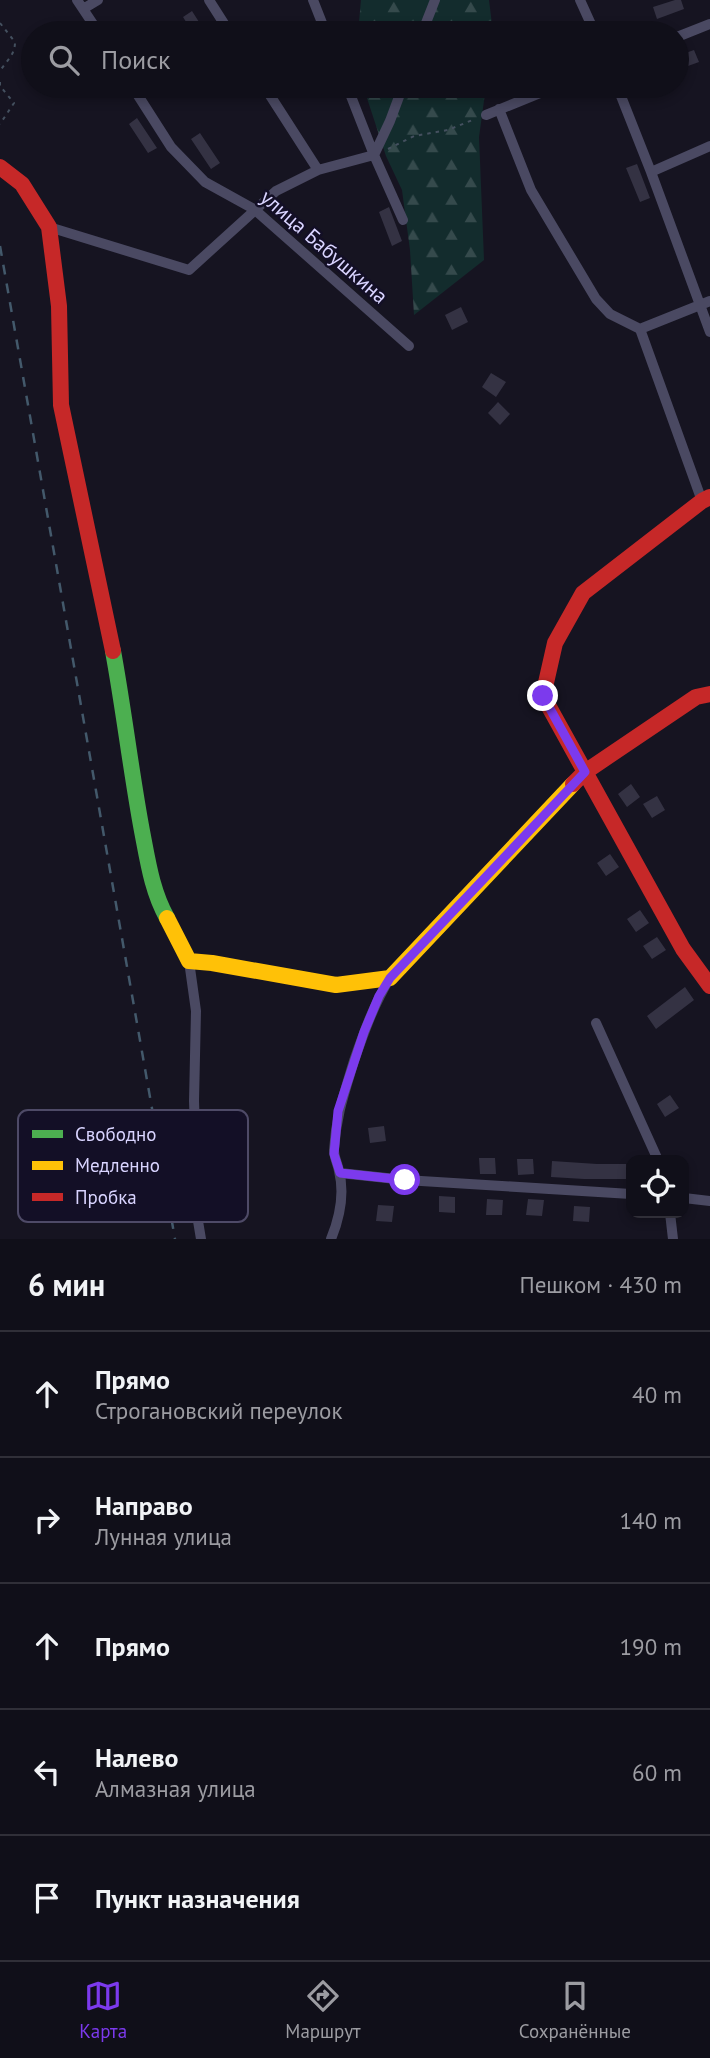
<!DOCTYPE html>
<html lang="ru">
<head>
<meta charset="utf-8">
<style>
  body { margin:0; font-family:"PT Sans",sans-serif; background:#1e1d26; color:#f1f3f6 }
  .controls { position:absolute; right:21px; bottom:21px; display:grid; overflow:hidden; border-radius:14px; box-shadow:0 4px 10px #0003 }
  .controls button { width:63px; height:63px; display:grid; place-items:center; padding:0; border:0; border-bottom:2px solid #302f38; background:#100f19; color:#f1f3f6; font:35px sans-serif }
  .stop { position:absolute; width:21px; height:21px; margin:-16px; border:5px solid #7c3aed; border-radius:50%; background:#fff }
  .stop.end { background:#7c3aed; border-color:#fff; box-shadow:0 2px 7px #0008 }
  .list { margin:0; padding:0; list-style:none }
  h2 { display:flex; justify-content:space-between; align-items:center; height:91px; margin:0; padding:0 28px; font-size:30px }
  h2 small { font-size:23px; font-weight:400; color:#9c9ca2 }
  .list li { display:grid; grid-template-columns:46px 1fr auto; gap:21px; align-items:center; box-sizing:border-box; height:126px; padding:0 28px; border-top:2px solid #302f38 }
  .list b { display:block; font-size:26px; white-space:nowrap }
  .list p { margin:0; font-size:23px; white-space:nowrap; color:#9c9ca2 }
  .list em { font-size:23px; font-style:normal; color:#9c9ca2 }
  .icon { flex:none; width:38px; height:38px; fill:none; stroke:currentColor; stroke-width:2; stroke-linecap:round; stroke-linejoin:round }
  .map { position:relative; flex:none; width:710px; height:1239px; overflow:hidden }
  .search { position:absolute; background:#100f19; box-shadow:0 4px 10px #0003; left:21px; right:21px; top:21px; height:77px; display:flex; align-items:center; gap:18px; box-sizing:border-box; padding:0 24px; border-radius:38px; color:#9c9ca2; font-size:26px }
  .sheet { height:721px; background:#100f19 }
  nav { display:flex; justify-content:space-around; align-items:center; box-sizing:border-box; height:98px; border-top:2px solid #302f38; background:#100f19; font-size:19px; color:#9c9ca2 }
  nav a { display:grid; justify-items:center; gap:4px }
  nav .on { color:#7c3aed }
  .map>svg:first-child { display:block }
  .forest { fill:url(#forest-firs) }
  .building { fill:#343243 }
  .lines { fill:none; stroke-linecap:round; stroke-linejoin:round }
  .path { stroke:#44505f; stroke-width:2; stroke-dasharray:3.5 5; stroke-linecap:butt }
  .street { stroke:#4a4962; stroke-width:10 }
  .fast { stroke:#4caf50; stroke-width:16 }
  .slow { stroke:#ffc107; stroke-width:16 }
  .jam { stroke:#c62828; stroke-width:16 }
  .rail { stroke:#43596b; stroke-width:2.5; stroke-dasharray:10 9; stroke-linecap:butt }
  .route { stroke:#7c3aed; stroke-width:9 }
  .labels { text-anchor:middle; stroke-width:5; stroke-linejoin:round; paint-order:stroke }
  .street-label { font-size:21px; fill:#d9d4ff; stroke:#130f26 }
  .key { fill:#130f26; stroke:#4e4a67; stroke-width:2 }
  .key-label { font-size:19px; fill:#d9d4ff }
</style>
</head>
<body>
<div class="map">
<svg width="710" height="1239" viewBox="0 0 710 1239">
  <defs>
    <pattern id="forest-firs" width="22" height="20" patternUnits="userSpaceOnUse" patternTransform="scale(1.75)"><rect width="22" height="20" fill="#132c2d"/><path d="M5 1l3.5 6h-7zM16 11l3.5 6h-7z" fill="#354a4c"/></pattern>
  </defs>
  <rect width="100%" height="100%" fill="#161421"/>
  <path class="forest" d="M 361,0 L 489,0 L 493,33 L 358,33 Z
    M 363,86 L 486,86 L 479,137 L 484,260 L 414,315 L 410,250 L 402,190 L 386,156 Z"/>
  <path class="building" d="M 675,0 L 681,0 L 684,9 L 657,19 L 653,7 Z
    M 192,11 L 206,33 L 193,33 L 183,17 Z
    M 694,50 L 699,62 L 677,70 L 677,56 Z
    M 137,118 L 157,148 L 148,153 L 129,124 Z
    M 200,133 L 220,163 L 211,169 L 191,139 Z
    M 637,164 L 650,198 L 640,202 L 626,168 Z
    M 389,207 L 402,241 L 392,246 L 379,212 Z
    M 461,307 L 468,322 L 452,330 L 445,315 Z
    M 491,373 L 506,382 L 496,397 L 482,387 Z
    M 498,402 L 510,414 L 500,425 L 488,413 Z
    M 631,784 L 640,797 L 627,807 L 618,794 Z
    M 657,796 L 665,810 L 652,818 L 643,804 Z
    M 610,854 L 619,867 L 606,876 L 597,863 Z
    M 640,910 L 649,923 L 636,932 L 627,919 Z
    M 657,937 L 666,950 L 652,959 L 643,946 Z
    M 685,987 L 694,1000 L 656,1029 L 647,1016 Z
    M 670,1095 L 679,1108 L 665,1117 L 657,1104 Z
    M 384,1126 L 386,1141 L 370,1143 L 368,1128 Z
    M 479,1158 L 495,1158 L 496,1174 L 480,1174 Z
    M 517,1159 L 533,1159 L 534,1174 L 518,1175 Z
    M 552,1161 L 597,1164 L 626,1164 L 627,1179 L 584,1179 L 551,1177 Z
    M 439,1196 L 455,1197 L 455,1213 L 439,1212 Z
    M 487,1199 L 503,1200 L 502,1215 L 486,1215 Z
    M 528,1199 L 544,1200 L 542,1216 L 526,1215 Z
    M 378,1205 L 394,1206 L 392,1222 L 376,1221 Z
    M 574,1206 L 590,1207 L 589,1222 L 573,1221 Z"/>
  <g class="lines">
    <path class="path" d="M 0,23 L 15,42 C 15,55 7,60 0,71
      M 0,82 L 0,86 L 14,103 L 0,124
      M 388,149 L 414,136 L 448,130 L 475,119"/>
    <path class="street" d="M 77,0 L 99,33
      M 209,0 L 230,33
      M 313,0 L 326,33
      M 580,0 L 595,33
      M 83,9 L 98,0
      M 422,33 L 435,0
      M 677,37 L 710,24
      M 132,86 L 171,147 L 205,182 L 254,209 L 409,346
      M 264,86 L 318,170
      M 347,86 L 374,155 L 403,220
      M 617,86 L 651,172 L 710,332
      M 499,109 L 531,190 L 596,299 L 610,314 L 640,329 L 702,501
      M 486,115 L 557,86
      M 374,155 L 390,121 L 403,86
      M 651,172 L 710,146
      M 49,227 L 189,270 L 276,191 L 318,170 L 374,155
      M 640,329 L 710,301
      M 189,961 L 196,1011 L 194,1101 L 198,1221 L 201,1239
      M 596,1023 L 658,1160
      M 340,1173 L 405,1180 L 631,1194
      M 684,1198 L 710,1201
      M 670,1213 L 673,1239
      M 331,1239 C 340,1217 345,1195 339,1171 C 338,1164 334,1158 334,1150 C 336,1116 344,1094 354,1061 C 364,1032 374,1004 390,978"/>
    <path class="fast" d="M 113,651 C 124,711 131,772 142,831 C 148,862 152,891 167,918"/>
    <path class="slow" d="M 167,918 L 189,961 L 212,963 L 336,985 L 390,978 L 573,784"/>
    <path class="jam" d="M 0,167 L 22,184 L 49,227 L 59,306 L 61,405 L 113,651
      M 710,497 L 702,501 L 583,593 L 555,643 L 543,696 L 683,949 L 710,986
      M 573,784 L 585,772 L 696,697 L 710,694"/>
    <path class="rail" d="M 0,246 L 175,1239"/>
  </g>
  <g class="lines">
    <path class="route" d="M 405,1180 L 340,1173 L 334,1154 L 338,1111 L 364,1032 L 379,996 L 390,978 L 585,772 L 543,696"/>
  </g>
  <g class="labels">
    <g class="street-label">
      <text transform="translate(324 247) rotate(41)" y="7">улица Бабушкина</text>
    </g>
  </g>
  <rect x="18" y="1110" width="230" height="112" rx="10" class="key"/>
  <rect x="32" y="1130" width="31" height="8" fill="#4caf50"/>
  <rect x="32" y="1161" width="31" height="9" fill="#ffc107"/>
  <rect x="32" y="1193" width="31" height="8" fill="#c62828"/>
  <g class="key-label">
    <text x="75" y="1141">Свободно</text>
    <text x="75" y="1172">Медленно</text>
    <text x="75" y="1204">Пробка</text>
  </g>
</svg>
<div class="controls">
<button><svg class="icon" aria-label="locate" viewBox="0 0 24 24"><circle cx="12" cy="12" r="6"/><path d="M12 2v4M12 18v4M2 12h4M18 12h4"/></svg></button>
</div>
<div class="stop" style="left:405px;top:1180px"></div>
<div class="stop end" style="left:543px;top:696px"></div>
<div class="search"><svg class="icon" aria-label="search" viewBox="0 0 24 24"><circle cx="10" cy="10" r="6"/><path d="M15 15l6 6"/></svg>Поиск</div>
</div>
<section class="sheet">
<h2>6 мин<small>Пешком · 430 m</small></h2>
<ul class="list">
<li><svg class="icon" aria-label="ahead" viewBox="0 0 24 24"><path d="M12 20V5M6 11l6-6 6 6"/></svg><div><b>Прямо</b><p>Строгановский переулок</p></div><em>40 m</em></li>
<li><svg class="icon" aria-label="right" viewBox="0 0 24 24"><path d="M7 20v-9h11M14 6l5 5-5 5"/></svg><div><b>Направо</b><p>Лунная улица</p></div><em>140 m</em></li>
<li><svg class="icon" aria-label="ahead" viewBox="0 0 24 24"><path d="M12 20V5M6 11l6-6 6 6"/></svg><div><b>Прямо</b></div><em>190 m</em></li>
<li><svg class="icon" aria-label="left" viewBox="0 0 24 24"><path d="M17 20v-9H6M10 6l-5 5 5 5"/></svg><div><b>Налево</b><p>Алмазная улица</p></div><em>60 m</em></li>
<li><svg class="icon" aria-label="arrive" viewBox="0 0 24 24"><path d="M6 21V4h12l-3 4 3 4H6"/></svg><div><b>Пункт назначения</b></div></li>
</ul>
</section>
<nav>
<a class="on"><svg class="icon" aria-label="map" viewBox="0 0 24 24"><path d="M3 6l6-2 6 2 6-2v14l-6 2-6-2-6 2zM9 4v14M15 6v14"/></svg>Карта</a>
<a><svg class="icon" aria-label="directions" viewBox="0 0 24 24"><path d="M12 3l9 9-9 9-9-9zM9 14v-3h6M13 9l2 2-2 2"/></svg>Маршрут</a>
<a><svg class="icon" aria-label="saved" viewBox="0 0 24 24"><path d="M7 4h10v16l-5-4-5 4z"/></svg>Сохранённые</a>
</nav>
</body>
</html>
